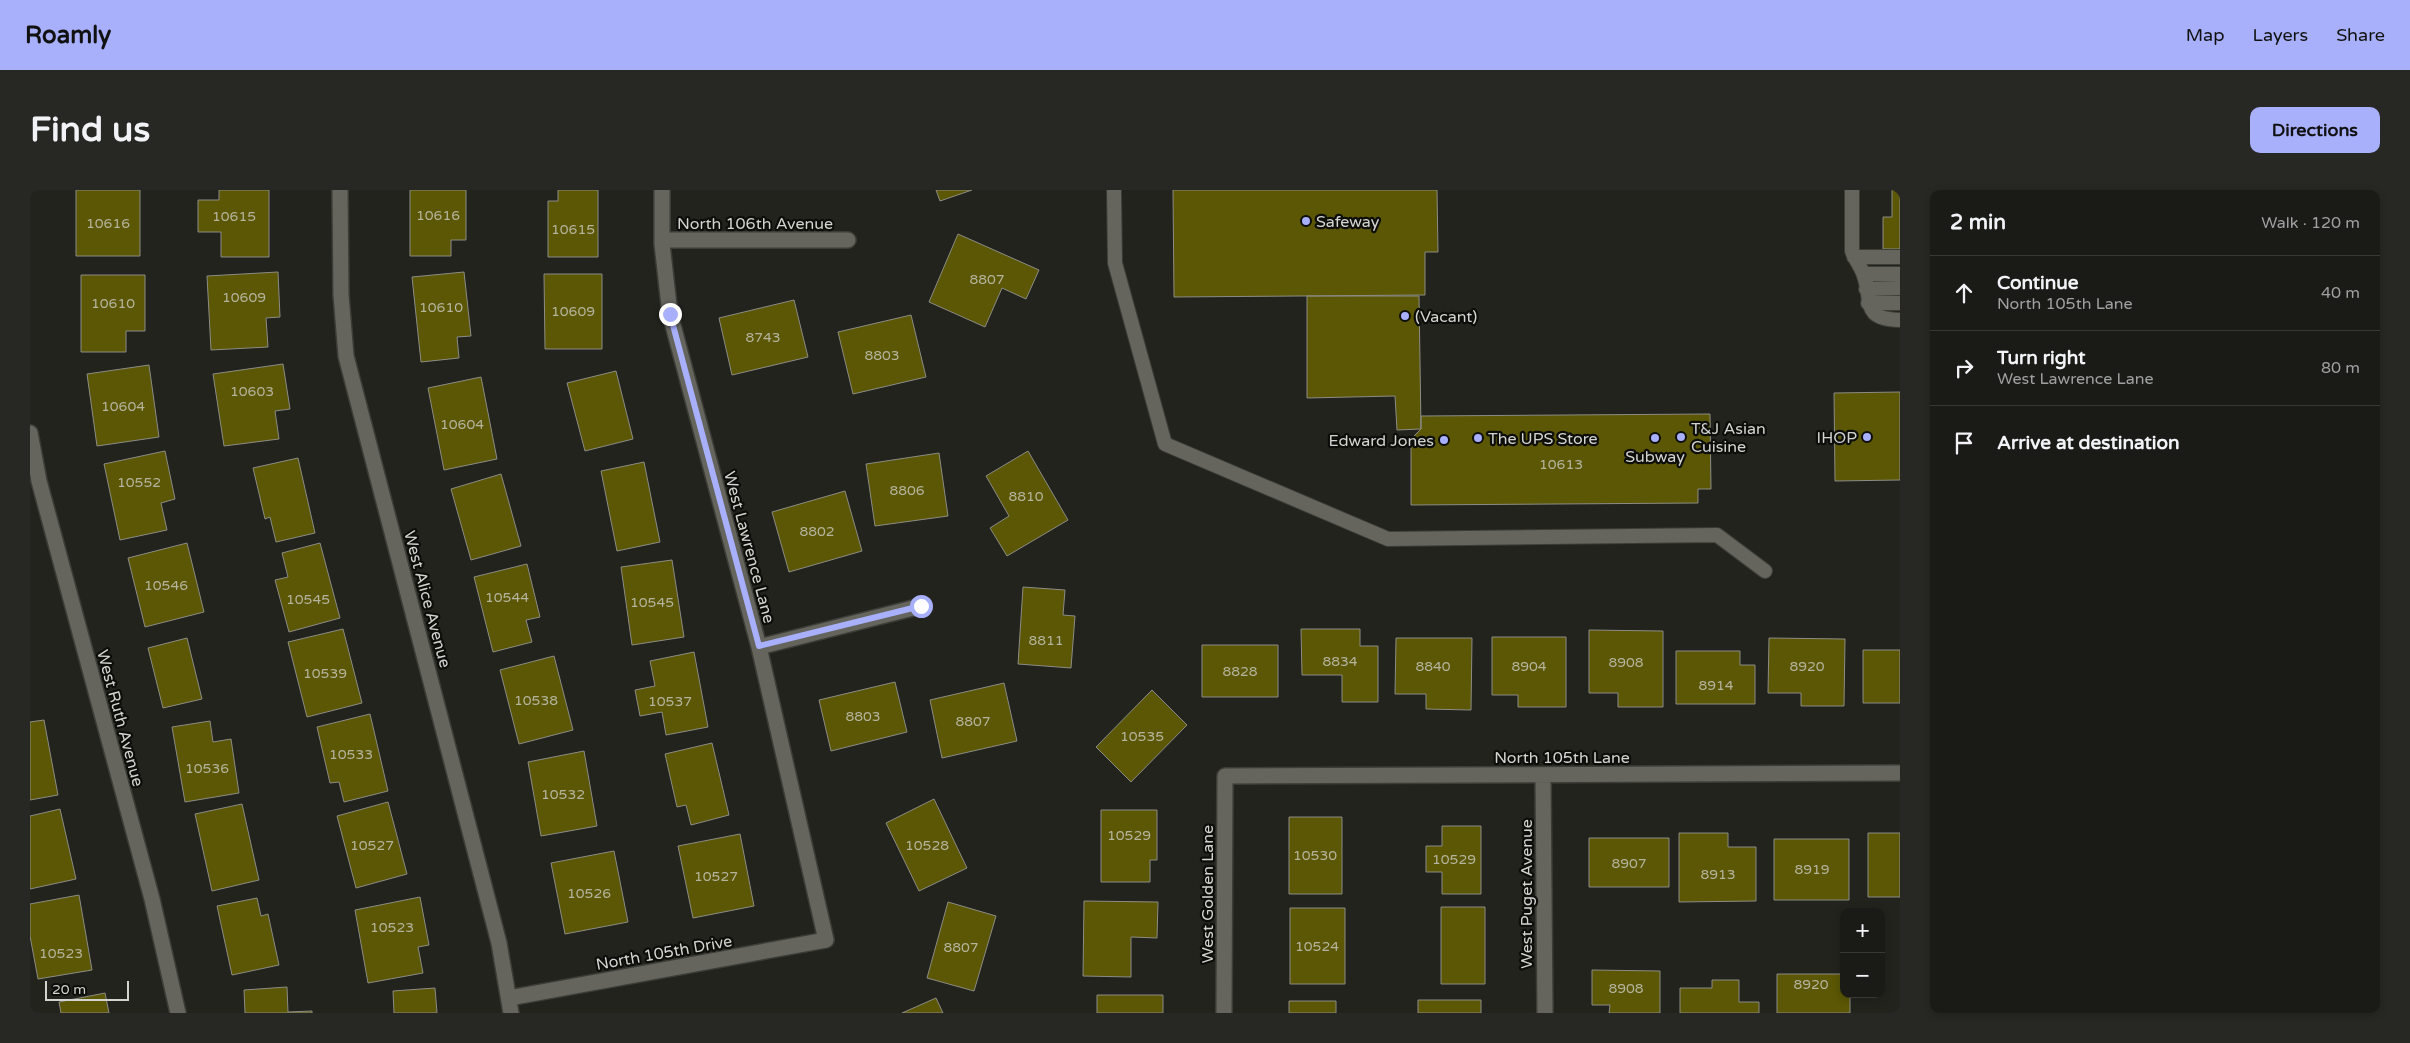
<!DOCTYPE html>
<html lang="en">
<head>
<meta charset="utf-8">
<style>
  body { margin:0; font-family:"Varela Round",sans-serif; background:#272723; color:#f1f3f6 }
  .controls { position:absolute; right:15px; bottom:15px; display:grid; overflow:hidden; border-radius:10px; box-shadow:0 2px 8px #0003 }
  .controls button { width:45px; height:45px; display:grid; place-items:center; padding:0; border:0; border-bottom:1px solid #383835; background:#1a1a16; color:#f1f3f6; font:25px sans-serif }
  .scale { position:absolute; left:15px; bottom:12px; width:84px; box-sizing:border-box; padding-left:5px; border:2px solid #d3d3d0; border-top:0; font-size:14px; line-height:18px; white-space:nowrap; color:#d3d3d0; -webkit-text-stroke:4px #0d0d0a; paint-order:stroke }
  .stop { position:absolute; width:15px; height:15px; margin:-11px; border:4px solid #a8b0fc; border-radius:50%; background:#fff }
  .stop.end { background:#a8b0fc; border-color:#fff; box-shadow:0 1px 5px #0008 }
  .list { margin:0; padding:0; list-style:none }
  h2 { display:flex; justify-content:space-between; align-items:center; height:65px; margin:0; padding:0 20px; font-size:21px }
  h2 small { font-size:16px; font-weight:400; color:#9fa1a1 }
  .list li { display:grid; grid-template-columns:32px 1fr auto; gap:15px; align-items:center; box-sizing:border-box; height:75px; padding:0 20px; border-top:1px solid #383835 }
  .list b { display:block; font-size:19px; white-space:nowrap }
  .list p { margin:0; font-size:16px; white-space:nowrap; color:#9fa1a1 }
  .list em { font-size:16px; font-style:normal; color:#9fa1a1 }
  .icon { flex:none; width:28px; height:28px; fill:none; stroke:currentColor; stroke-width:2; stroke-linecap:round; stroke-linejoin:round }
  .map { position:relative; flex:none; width:1870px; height:823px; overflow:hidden; border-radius:10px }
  header { display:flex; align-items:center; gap:30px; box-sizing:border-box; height:70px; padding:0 25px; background:#a8b0fc; color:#111 }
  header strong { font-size:24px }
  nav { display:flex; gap:28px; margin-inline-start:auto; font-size:18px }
  .intro { display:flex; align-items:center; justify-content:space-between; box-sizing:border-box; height:120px; padding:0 30px }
  h1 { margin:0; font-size:35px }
  .button { padding:12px 22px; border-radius:10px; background:#a8b0fc; color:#111; font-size:18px; font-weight:700 }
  main { display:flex; gap:30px; padding:0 30px }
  aside { flex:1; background:#1a1a16; border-radius:10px; box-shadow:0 2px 8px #0003 }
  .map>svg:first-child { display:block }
  .building { fill:#5b5705; stroke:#8c8c85 }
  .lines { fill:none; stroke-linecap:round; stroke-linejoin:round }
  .service-casing { stroke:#3d3d38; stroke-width:16 }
  .minor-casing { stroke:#3d3d38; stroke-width:18 }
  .service { stroke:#65655e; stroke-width:14 }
  .minor { stroke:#65655e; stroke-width:15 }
  .route { stroke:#a8b0fc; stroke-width:6 }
  .poi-dot { fill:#a8b0fc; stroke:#0d0d0a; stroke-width:2 }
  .labels { text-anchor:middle; stroke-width:4.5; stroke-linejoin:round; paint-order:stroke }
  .number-label { font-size:14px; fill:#b5b49d }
  .poi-label { font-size:16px; fill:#d3d3d0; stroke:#0d0d0a; text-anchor:start }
  .street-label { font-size:16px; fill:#d3d3d0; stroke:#0d0d0a }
</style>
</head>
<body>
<header>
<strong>Roamly</strong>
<nav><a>Map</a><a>Layers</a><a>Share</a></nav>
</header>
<div class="intro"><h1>Find us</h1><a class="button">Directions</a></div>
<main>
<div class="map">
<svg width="1870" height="823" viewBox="0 0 1870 823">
  <rect width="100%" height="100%" fill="#23231e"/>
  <path class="building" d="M 46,0 L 110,0 L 110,66 L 46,66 Z
    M 189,0 L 239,0 L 239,67 L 191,67 L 191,42 L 168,42 L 168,10 L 189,10 Z
    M 380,0 L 436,0 L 436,50 L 421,50 L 421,66 L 380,66 Z
    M 528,0 L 568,0 L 568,67 L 518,67 L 518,11 L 528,11 Z
    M 906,0 L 942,0 L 910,11 Z
    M 1143,0 L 1407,0 L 1408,62 L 1395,62 L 1395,105 L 1144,107 Z
    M 1862,0 L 1870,0 L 1870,59 L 1853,59 L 1853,27 L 1862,27 Z
    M 928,44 L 1009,80 L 996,109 L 972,98 L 955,137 L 899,112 Z
    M 248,82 L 250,127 L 236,128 L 238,157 L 181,160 L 177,86 Z
    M 434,82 L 441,146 L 427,147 L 429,168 L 391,172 L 382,87 Z
    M 514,84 L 572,84 L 572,159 L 515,159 Z
    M 51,85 L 115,85 L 115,141 L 96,141 L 96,162 L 51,162 Z
    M 1277,106 L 1389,106 L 1391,239 L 1367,240 L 1365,206 L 1277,208 Z
    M 764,110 L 778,167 L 702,185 L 689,128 Z
    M 881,125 L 896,187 L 823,204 L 808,142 Z
    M 253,174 L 260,219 L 245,221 L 249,249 L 194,256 L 183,184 Z
    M 119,175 L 129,247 L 67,256 L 57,184 Z
    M 586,181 L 603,249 L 555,261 L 537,193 Z
    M 451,187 L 467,269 L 414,280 L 398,198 Z
    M 1870,202 L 1870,290 L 1805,291 L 1804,203 Z
    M 1680,224 L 1681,299 L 1668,299 L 1668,313 L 1381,315 L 1381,249 L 1391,239 L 1391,226 Z
    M 135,261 L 145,309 L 131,313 L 137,340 L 90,350 L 74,274 Z
    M 998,261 L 1038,330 L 977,366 L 960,338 L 979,326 L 956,286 Z
    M 909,263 L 918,326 L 845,336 L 836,274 Z
    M 268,268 L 285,343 L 246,352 L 240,327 L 235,329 L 223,278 Z
    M 614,272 L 630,352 L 587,361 L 571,281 Z
    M 471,284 L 491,356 L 441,370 L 421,299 Z
    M 815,301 L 832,361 L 759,382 L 742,322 Z
    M 157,353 L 174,422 L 115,437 L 98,368 Z
    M 290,353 L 310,428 L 259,442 L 245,390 L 258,387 L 252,363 Z
    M 642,370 L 654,447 L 602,455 L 591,377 Z
    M 497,374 L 510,427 L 496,430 L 502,452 L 463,462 L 444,387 Z
    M 993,397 L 1035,400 L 1033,425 L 1045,426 L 1041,478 L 988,474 Z
    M 313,439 L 332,513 L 277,527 L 258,452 Z
    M 1271,439 L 1330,439 L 1330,456 L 1348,456 L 1348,512 L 1312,512 L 1312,485 L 1272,485 Z
    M 1559,440 L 1633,441 L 1633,517 L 1588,517 L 1588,503 L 1559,503 Z
    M 1462,447 L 1536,447 L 1536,517 L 1488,517 L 1488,505 L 1462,505 Z
    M 157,448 L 172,509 L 133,518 L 118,458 Z
    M 1366,448 L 1442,448 L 1441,520 L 1396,519 L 1396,504 L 1365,504 Z
    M 1739,448 L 1815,449 L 1814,516 L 1771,516 L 1771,503 L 1738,503 Z
    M 1172,455 L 1248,455 L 1248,507 L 1172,507 Z
    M 1833,460 L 1870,460 L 1870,513 L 1833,513 Z
    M 1646,461 L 1710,461 L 1710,475 L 1725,475 L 1725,514 L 1646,514 Z
    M 664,462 L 678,537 L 636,545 L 632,522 L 610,526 L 605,500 L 625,496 L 620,471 Z
    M 524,466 L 543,540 L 489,554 L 470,480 Z
    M 865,492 L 877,542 L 801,561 L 789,510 Z
    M 974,493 L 987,551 L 912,568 L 900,510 Z
    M 1122,500 L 1157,535 L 1101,592 L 1066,557 Z
    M 340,524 L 358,601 L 314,612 L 309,592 L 300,593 L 287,537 Z
    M 14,530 L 28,605 L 0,610 L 0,532 Z
    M 180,531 L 183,552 L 201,549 L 209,603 L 155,612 L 142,537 Z
    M 682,553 L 699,625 L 661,635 L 656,615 L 647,617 L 635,564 Z
    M 554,561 L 567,636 L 511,646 L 498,572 Z
    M 904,609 L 937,678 L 889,701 L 856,633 Z
    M 358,612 L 377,684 L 326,698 L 307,626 Z
    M 212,614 L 229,690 L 182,701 L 165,624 Z
    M 30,619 L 46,689 L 0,699 L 0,626 Z
    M 1071,620 L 1127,620 L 1127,670 L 1120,670 L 1120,692 L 1071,692 Z
    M 1259,627 L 1312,627 L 1312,704 L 1259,704 Z
    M 1412,636 L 1451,636 L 1451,704 L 1412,704 L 1412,682 L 1396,682 L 1396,656 L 1412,656 Z
    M 1649,643 L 1698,643 L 1698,657 L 1726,657 L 1726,711 L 1649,712 Z
    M 1838,643 L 1870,643 L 1870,707 L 1838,707 Z
    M 710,644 L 724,716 L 663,728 L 648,656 Z
    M 1559,648 L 1639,648 L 1639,697 L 1559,697 Z
    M 1744,649 L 1819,649 L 1819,710 L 1744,710 Z
    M 584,661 L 598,732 L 535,744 L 521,673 Z
    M 49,705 L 62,780 L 8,789 L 0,746 L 0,714 Z
    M 390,707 L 399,755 L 388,757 L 393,783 L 338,793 L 325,720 Z
    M 227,708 L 231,726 L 238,724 L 249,775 L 202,785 L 187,716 Z
    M 1054,711 L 1128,712 L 1127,748 L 1101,747 L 1101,787 L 1053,786 Z
    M 918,712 L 966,726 L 944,801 L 897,788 Z
    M 1411,717 L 1455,717 L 1455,794 L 1411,794 Z
    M 1260,718 L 1315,718 L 1315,794 L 1260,794 Z
    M 1562,780 L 1630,781 L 1630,823 L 1579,823 L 1580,815 L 1562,815 Z
    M 1747,784 L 1814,784 L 1814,804 L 1820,804 L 1820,823 L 1747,823 Z
    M 1682,790 L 1709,790 L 1709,812 L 1729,812 L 1729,823 L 1650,823 L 1650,798 L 1682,798 Z
    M 257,797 L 258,822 L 282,821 L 282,823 L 215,823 L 214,800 Z
    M 405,798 L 407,823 L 364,823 L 363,801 Z
    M 75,803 L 79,823 L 31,823 L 29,812 Z
    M 1067,805 L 1133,805 L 1133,823 L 1067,823 Z
    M 906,808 L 913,823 L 872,823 Z
    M 1388,810 L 1451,810 L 1451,823 L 1388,823 Z
    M 1259,811 L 1306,811 L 1306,823 L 1259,823 Z"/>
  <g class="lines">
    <defs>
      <path id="service" d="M 1084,0 L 1085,73 L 1135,254 L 1358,349 L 1687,345 L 1735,381
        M 1822,0 L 1822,61 C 1825,70 1832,78 1834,86 C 1843,112 1831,129 1870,130
        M 1824,67 L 1870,67
        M 1834,84 L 1870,84
        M 1836,99 L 1870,98
        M 1838,113 L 1870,113"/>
      <path id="minor" d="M 310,0 L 311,105 L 316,166 L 469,753 L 481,823
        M 632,50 L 818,50
        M 0,243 L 9,291 L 122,709 L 148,823
        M 729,457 L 891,416
        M 1513,585 L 1515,823
        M 479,808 L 796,750 L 729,457 L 640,124 L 632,54 L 632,0
        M 1194,823 L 1195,586 L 1870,583"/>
    </defs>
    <use href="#service" class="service-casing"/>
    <use href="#minor" class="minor-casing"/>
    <use href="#service" class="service"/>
    <use href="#minor" class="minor"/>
  </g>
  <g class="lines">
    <path class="route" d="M 640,124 L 729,456 L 891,416"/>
  </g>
  <g class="poi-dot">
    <circle cx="1276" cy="31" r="5"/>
    <circle cx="1375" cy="126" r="5"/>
    <circle cx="1651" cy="247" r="5"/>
    <circle cx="1837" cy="247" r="5"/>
    <circle cx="1448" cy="248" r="5"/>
    <circle cx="1625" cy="248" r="5"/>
    <circle cx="1414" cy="250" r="5"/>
  </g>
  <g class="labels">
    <g class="number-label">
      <text x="408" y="30">10616</text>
      <text x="204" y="31">10615</text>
      <text x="78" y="38">10616</text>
      <text x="543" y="44">10615</text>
      <text x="957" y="94">8807</text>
      <text x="214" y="112">10609</text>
      <text x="83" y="118">10610</text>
      <text x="411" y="122">10610</text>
      <text x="543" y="126">10609</text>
      <text x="733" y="152">8743</text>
      <text x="852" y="170">8803</text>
      <text x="222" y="206">10603</text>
      <text x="93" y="221">10604</text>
      <text x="432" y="239">10604</text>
      <text x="1531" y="279">10613</text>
      <text x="109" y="297">10552</text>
      <text x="877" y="305">8806</text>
      <text x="996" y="311">8810</text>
      <text x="787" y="346">8802</text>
      <text x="136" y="400">10546</text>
      <text x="477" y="412">10544</text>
      <text x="278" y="414">10545</text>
      <text x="622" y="417">10545</text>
      <text x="1016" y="455">8811</text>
      <text x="1310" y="476">8834</text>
      <text x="1596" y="477">8908</text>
      <text x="1403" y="481">8840</text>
      <text x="1499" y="481">8904</text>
      <text x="1777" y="481">8920</text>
      <text x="1210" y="486">8828</text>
      <text x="295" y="488">10539</text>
      <text x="1686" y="500">8914</text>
      <text x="506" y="515">10538</text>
      <text x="640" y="516">10537</text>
      <text x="833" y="531">8803</text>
      <text x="943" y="536">8807</text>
      <text x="1112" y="551">10535</text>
      <text x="321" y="569">10533</text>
      <text x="177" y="583">10536</text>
      <text x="533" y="609">10532</text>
      <text x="1099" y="650">10529</text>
      <text x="342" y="660">10527</text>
      <text x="897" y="660">10528</text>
      <text x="1285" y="670">10530</text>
      <text x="1424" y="674">10529</text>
      <text x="1599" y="678">8907</text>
      <text x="1782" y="684">8919</text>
      <text x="1688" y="689">8913</text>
      <text x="686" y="691">10527</text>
      <text x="559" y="708">10526</text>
      <text x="362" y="742">10523</text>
      <text x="1287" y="761">10524</text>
      <text x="931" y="762">8807</text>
      <text x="31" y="768">10523</text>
      <text x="1781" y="799">8920</text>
      <text x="1596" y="803">8908</text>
    </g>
    <g class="poi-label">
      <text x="1286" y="37">Safeway</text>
      <text x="1385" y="132">(Vacant)</text>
      <text x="1661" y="244">T&amp;J Asian<tspan x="1661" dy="18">Cuisine</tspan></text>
      <text x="1827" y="253" text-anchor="end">IHOP</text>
      <text x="1458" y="254">The UPS Store</text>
      <text x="1404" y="256" text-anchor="end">Edward Jones</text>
      <text x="1625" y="272" text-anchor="middle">Subway</text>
    </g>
    <g class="street-label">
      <text x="725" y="39">North 106th Avenue</text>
      <text transform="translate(720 357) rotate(75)" y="6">West Lawrence Lane</text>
      <text transform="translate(398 409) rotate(75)" y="6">West Alice Avenue</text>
      <text transform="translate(91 528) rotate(75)" y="6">West Ruth Avenue</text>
      <text x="1532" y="573">North 105th Lane</text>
      <text transform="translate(1177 704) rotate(-90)" y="6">West Golden Lane</text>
      <text transform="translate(1496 704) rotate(-90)" y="6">West Puget Avenue</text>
      <text transform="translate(634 762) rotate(-10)" y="6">North 105th Drive</text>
    </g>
  </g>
</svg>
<div class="controls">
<button>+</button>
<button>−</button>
</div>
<div class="scale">20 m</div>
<div class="stop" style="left:891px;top:416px"></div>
<div class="stop end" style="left:640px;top:124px"></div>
</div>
<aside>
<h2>2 min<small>Walk · 120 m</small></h2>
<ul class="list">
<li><svg class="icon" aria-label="ahead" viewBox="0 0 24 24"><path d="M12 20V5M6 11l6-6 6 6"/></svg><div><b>Continue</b><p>North 105th Lane</p></div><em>40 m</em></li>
<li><svg class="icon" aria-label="right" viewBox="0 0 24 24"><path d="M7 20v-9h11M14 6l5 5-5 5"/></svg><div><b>Turn right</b><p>West Lawrence Lane</p></div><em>80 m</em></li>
<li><svg class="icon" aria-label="arrive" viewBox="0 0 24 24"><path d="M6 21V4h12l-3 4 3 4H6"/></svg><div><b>Arrive at destination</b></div></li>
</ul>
</aside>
</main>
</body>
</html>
